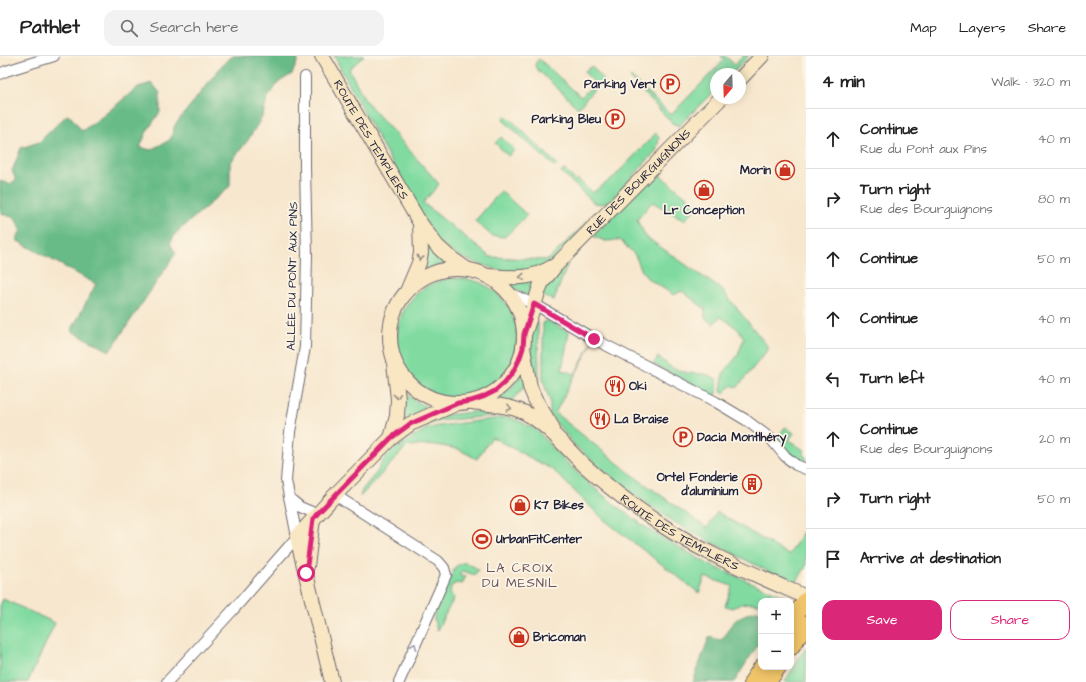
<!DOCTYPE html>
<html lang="en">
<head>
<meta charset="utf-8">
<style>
  body { margin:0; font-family:"Architects Daughter",sans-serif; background:#f2f2f2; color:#222 }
  .controls { position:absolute; right:12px; bottom:12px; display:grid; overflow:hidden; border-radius:8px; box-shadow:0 2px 10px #0003 }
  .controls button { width:36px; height:36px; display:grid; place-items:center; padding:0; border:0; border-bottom:1px solid #e0e0e0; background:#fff; color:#222; font:20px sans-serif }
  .compass { position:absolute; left:710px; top:12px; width:36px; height:36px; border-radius:50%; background:#fff; box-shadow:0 2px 10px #0003; rotate:199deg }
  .stop { position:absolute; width:12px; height:12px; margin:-9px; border:3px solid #db2777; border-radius:50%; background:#fff }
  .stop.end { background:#db2777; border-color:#fff; box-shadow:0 1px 4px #0008 }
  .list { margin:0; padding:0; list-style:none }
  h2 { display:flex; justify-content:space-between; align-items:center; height:52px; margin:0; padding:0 16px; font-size:17px }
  h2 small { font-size:13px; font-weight:400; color:#767676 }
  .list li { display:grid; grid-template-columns:26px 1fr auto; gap:12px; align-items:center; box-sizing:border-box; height:60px; padding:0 16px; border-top:1px solid #e0e0e0 }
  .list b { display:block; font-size:15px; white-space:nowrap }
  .list p { margin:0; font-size:13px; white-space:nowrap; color:#767676 }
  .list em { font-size:13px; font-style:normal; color:#767676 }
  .actions { display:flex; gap:8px; padding:12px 16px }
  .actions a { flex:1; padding:9px 0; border:1px solid #db2777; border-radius:12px; text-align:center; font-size:14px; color:#db2777 }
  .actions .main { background:#db2777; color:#fff }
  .icon { flex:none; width:22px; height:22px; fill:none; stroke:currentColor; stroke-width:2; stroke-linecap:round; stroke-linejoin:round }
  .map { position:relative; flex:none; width:806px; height:626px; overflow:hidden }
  header { display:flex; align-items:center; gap:24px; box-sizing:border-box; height:56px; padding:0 20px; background:#fff; border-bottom:1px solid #e0e0e0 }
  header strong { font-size:19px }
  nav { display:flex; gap:22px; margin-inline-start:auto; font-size:14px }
  .search { width:280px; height:36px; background:#f2f2f2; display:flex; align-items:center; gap:10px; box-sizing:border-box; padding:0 14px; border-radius:12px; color:#767676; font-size:15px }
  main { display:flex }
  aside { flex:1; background:#fff }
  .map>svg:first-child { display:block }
  .green { fill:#81dba1; stroke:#527e6e }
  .forest { fill:#68bb87; stroke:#456e61 }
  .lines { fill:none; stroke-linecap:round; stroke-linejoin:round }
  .street-casing { stroke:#6d676e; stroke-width:12 }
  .secondary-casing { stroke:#6d676e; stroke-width:16 }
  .primary-casing { stroke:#6d676e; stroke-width:18 }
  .street { stroke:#fff; stroke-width:10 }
  .secondary { stroke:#f9e7c3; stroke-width:14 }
  .primary { stroke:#f0c469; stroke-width:16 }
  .oneway { stroke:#988e86 }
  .oneway2 { stroke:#9c9ca7 }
  .route { stroke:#db2777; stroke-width:5 }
  .labels { text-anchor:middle; stroke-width:3.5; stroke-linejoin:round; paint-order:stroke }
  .poi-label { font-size:12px; font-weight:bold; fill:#22223b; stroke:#fcf5e5; text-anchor:start }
  .street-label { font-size:12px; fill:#22223b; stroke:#fcf5e5 }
  .neighbourhood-label { font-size:13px; letter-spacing:1px; fill:#69525e; stroke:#fcf5e5 }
</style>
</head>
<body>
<header>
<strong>Pathlet</strong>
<div class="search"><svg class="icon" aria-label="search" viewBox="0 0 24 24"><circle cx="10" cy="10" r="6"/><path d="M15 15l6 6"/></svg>Search here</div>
<nav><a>Map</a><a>Layers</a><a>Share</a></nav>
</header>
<main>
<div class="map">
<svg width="806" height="626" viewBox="0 0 806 626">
  <rect width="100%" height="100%" fill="#fcf5e5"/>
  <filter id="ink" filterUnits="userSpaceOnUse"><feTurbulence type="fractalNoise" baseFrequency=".025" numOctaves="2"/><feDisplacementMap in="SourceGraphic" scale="8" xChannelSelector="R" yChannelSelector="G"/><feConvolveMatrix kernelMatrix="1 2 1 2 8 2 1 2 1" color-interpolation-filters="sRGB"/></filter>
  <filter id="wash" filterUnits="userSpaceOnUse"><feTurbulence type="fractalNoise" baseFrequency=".012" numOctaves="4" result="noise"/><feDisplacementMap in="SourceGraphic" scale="16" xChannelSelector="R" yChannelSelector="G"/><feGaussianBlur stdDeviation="0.9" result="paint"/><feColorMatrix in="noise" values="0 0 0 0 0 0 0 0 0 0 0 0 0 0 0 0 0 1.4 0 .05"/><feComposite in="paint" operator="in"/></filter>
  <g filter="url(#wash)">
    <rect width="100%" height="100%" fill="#f7e7ce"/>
    <path class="green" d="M 334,0 L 364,0 L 349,13 L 365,44 L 439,128 L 423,147 L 490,201 L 548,204 L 584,169 L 586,164 L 586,169 L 550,207 L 537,214 L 510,218 L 459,201 L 436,184 L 375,77 Z
      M 721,0 L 725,0 L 735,9 L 743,0 L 749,0 L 732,18 L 716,18 L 716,33 L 679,70 L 672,67 L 630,22 L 631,21 L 671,59 L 724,4 Z
      M 539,3 L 581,41 L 595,27 L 585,17 L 585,15 L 592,10 L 603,23 L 578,52 L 535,11 L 536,6 Z
      M 505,60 L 508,61 L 557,108 L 555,111 L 504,65 L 503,62 Z
      M 656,77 L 658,79 L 659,83 L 656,95 L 609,146 L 602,148 L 594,147 L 561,116 L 565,114 L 576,125 L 578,123 L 592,137 L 614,121 Z
      M 501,81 L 515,94 L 508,100 L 495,87 Z
      M 656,116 L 698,150 L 685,164 L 652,146 L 637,164 L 646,181 L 722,234 L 769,292 L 737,332 L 732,329 L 724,337 L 721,335 L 723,318 L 738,299 L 744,282 L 738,273 L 721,261 L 713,268 L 705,262 L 705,253 L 682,235 L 674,239 L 647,222 L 642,215 L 635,199 L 620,184 L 605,185 L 593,180 Z
      M 501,135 L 527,159 L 505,181 L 492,180 L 475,165 Z
      M 424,180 L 452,206 L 420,215 Z
      M 568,207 L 554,244 L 544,241 L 542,238 L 547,230 Z
      M 544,219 L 531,241 L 511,232 L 503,224 Z
      M397 282a60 60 0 1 1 120 0a60 60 0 1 1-120 0Z
      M 548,265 L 569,276 L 562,314 L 575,318 L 594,283 L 555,357 L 635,421 L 707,472 L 717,456 L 789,499 L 806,471 L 806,510 L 795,529 L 705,483 L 674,466 L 628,435 L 576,391 L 550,359 L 550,345 L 543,324 L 543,266 Z
      M 538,267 L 539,320 L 538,324 L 534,327 C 532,308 530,289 532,269 Z
      M 658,301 L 672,312 L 688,317 L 705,318 L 717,323 L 717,338 L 715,340 L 653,308 Z
      M 524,313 L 526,329 L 510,347 L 494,346 L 513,330 Z
      M 401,333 C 411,343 422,349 435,354 L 405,367 L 400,361 Z
      M 492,354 L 505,357 L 500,359 L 439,365 L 426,370 L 387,394 L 409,374 L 445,359 Z
      M 508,361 L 517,364 L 537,374 L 555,395 L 587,426 L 618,451 L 651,475 L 710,509 L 788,542 L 786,545 L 761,545 L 761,549 C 751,545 741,547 732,552 L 725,550 L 732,530 L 705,521 L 699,537 L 603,463 L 553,414 L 492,381 L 477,403 L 458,393 L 436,389 L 407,390 L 360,441 L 362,434 L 377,416 L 382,406 L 390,396 L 426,373 L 439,370 Z
      M 785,371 L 794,377 L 789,384 L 805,395 L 803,399 L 806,401 L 806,408 L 801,408 L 779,389 L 778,382 Z
      M 462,507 L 467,507 L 478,513 L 475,519 L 463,515 L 460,517 L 461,521 L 466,520 L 462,528 L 457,527 L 451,530 L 450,537 L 454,542 L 437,574 L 434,564 L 434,558 L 455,511 Z
      M 3,543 L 55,567 L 28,626 L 0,626 L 0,550 Z
      M 806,591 L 806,626 L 785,626 Z"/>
    <path class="forest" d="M 233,0 L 295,0 L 298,4 L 292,18 L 279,26 L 268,41 L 262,61 L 248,84 L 230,107 L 230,130 L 175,178 L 170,188 L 176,197 L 110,295 L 71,275 L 96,228 L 16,184 L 21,174 L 15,162 L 3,158 L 0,154 L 0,125 L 10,128 L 16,124 L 12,115 L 21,92 L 39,86 L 67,59 L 71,61 L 82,75 L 103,60 L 138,31 L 152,27 L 160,37 L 160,56 L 147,75 L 140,91 L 150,94 L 170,84 L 175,69 L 223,8 Z
      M 756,555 L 761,556 L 761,584 L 734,626 L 693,626 L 709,581 L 720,584 L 724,582 C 732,564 738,560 756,555 Z"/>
  </g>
  <g filter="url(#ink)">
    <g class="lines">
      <defs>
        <path id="street" d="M 0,18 L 6,15 L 54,0
          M 507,236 L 536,249 L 594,283 L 716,346 L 746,364 L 771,383 L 785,400 L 796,409 L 806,413
          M 335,439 L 438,505 L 444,512 L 446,519 L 399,626
          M 289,442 L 300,451 L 317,458
          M 167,626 L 233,554 L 297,481 L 286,425 L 290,376 L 305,291 L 307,199 L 305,111 L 305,21"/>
        <g id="secondary">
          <path id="s1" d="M 322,0 L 420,167 L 437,190 L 448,200 L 468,214"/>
          <path d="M 740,23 L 762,0"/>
          <circle cx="457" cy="280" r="67"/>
          <path d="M 487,220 C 513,221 529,225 552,211"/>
          <path d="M 408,233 L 419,207 L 421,197 L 420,167"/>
          <path id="s2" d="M 525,276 L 541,228 L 556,209 L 721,42"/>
          <path d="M 523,292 L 530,331 L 535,343 L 552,371"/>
          <path id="s3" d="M 473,346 C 491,349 513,349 529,359 C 551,372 567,393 585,410 C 608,431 633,450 660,468 C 705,498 756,519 806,541"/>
          <path d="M 391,382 L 397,360 L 398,343 L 394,307"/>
          <path d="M 307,510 L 313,463"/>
          <path d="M 332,626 L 297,481 L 335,439 L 391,382 L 410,368 L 458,347"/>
        </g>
        <path id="primary" d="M 791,566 L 806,544
          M 791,591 L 806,568
          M 752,626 L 762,611
          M 768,626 L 778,611"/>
      </defs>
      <use href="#street" class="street-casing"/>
      <use href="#secondary" class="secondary-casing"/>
      <use href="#primary" class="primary-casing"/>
      <use href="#street" class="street"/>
      <use href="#secondary" class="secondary"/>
      <use href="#primary" class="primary"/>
    </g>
    <defs><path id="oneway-chevron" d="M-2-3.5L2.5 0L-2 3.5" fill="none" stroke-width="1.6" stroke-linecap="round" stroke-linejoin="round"/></defs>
    <g class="oneway">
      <use href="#oneway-chevron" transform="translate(420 202) rotate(104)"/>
      <use href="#oneway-chevron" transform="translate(522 221) rotate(177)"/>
      <use href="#oneway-chevron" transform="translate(397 340) rotate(85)"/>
      <use href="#oneway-chevron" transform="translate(509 352) rotate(13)"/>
    </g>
    <use class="oneway2" href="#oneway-chevron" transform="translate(414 590) rotate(-68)"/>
  </g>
  <g class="lines" filter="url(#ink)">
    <path class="route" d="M 306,517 L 313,463 L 317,458 L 391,382 L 410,368 L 458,347 L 471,345 L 483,341 L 495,335 L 505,326 L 513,316 L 519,304 L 523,292 L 524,278 L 534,248 L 594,283"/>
  </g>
  <defs>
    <symbol id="parking-ring" viewBox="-11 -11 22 22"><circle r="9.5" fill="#fcf5e5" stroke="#c8321e" stroke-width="1.5"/><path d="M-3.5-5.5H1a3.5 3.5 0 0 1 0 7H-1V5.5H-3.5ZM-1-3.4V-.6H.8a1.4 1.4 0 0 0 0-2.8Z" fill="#c8321e"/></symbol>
    <symbol id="shop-ring" viewBox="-11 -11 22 22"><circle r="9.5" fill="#fcf5e5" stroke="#c8321e" stroke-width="1.5"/><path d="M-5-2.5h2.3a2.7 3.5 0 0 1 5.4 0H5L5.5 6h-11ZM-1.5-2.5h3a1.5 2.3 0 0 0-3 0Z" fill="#c8321e"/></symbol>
    <symbol id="restaurant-ring" viewBox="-11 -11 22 22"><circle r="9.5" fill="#fcf5e5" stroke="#c8321e" stroke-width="1.5"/><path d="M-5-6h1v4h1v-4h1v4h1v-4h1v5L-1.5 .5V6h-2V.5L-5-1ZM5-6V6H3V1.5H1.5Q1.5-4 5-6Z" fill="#c8321e"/></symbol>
    <symbol id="building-ring" viewBox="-11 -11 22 22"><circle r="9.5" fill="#fcf5e5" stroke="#c8321e" stroke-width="1.5"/><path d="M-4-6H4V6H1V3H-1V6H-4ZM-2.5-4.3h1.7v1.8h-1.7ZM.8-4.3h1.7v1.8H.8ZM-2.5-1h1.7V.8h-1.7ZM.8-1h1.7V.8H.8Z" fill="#c8321e"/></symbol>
    <symbol id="stadium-ring" viewBox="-11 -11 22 22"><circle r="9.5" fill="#fcf5e5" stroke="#c8321e" stroke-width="1.5"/><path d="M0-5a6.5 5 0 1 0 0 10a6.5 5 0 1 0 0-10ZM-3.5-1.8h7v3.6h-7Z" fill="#c8321e"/></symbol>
  </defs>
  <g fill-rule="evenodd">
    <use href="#parking-ring" x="659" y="17" width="22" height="22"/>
    <use href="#parking-ring" x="604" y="52" width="22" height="22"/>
    <use href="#shop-ring" x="774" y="103" width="22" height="22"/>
    <use href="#shop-ring" x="693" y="123" width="22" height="22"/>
    <use href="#restaurant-ring" x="604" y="319" width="22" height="22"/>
    <use href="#restaurant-ring" x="589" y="352" width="22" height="22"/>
    <use href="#parking-ring" x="672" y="370" width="22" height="22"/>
    <use href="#building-ring" x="741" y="417" width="22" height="22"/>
    <use href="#shop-ring" x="509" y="438" width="22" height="22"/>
    <use href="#stadium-ring" x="471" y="472" width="22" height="22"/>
    <use href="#shop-ring" x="508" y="570" width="22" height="22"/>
  </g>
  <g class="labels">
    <g class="poi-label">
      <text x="656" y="32" text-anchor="end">Parking Vert</text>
      <text x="601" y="67" text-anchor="end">Parking Bleu</text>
      <text x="771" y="118" text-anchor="end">Morin</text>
      <text x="704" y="158" text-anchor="middle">Lr Conception</text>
      <text x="629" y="334">Oki</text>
      <text x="614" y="367">La Braise</text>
      <text x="697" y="385">Dacia Montlhéry</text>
      <text x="738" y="425" text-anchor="end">Ortel Fonderie<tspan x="738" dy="14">d'aluminium</tspan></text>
      <text x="534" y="453">K7 Bikes</text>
      <text x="496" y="487">UrbanFitCenter</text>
      <text x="533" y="585">Bricoman</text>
    </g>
    <g class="street-label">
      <text dy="4" stroke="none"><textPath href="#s1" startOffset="97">ROUTE DES TEMPLIERS</textPath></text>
      <text dy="4" stroke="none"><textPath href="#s2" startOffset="192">RUE DES BOURGUIGNONS</textPath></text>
      <text transform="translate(292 220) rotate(-89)" y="4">ALLÉE DU PONT AUX PINS</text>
      <text dy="4" stroke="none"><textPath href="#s3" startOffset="250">ROUTE DES TEMPLIERS</textPath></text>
    </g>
    <g class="neighbourhood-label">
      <text x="520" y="516">LA CROIX<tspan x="520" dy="15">DU MESNIL</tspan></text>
    </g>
  </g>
</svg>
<div class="controls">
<button>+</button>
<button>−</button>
</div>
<svg class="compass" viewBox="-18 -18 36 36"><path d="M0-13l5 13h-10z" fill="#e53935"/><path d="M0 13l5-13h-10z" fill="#767676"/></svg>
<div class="stop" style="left:306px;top:517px"></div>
<div class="stop end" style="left:594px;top:283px"></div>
</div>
<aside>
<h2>4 min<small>Walk · 320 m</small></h2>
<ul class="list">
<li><svg class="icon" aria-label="ahead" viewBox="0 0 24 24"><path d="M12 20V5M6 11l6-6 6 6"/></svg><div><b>Continue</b><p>Rue du Pont aux Pins</p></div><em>40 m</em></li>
<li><svg class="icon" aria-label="right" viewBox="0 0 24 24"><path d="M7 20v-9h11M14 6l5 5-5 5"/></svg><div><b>Turn right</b><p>Rue des Bourguignons</p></div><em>80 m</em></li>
<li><svg class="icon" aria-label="ahead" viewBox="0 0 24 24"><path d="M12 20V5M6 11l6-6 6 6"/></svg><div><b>Continue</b></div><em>50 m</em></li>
<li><svg class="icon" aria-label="ahead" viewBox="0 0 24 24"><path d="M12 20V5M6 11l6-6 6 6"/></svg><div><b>Continue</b></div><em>40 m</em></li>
<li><svg class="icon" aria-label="left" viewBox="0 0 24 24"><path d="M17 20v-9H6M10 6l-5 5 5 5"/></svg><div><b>Turn left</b></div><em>40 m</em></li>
<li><svg class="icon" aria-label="ahead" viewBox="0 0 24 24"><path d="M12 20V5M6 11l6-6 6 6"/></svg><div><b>Continue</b><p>Rue des Bourguignons</p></div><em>20 m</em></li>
<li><svg class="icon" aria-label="right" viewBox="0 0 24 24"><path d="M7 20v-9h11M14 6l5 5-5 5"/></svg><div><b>Turn right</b></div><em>50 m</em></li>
<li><svg class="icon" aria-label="arrive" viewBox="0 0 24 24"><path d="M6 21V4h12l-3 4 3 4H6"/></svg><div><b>Arrive at destination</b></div></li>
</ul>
<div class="actions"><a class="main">Save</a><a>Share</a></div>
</aside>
</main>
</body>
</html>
